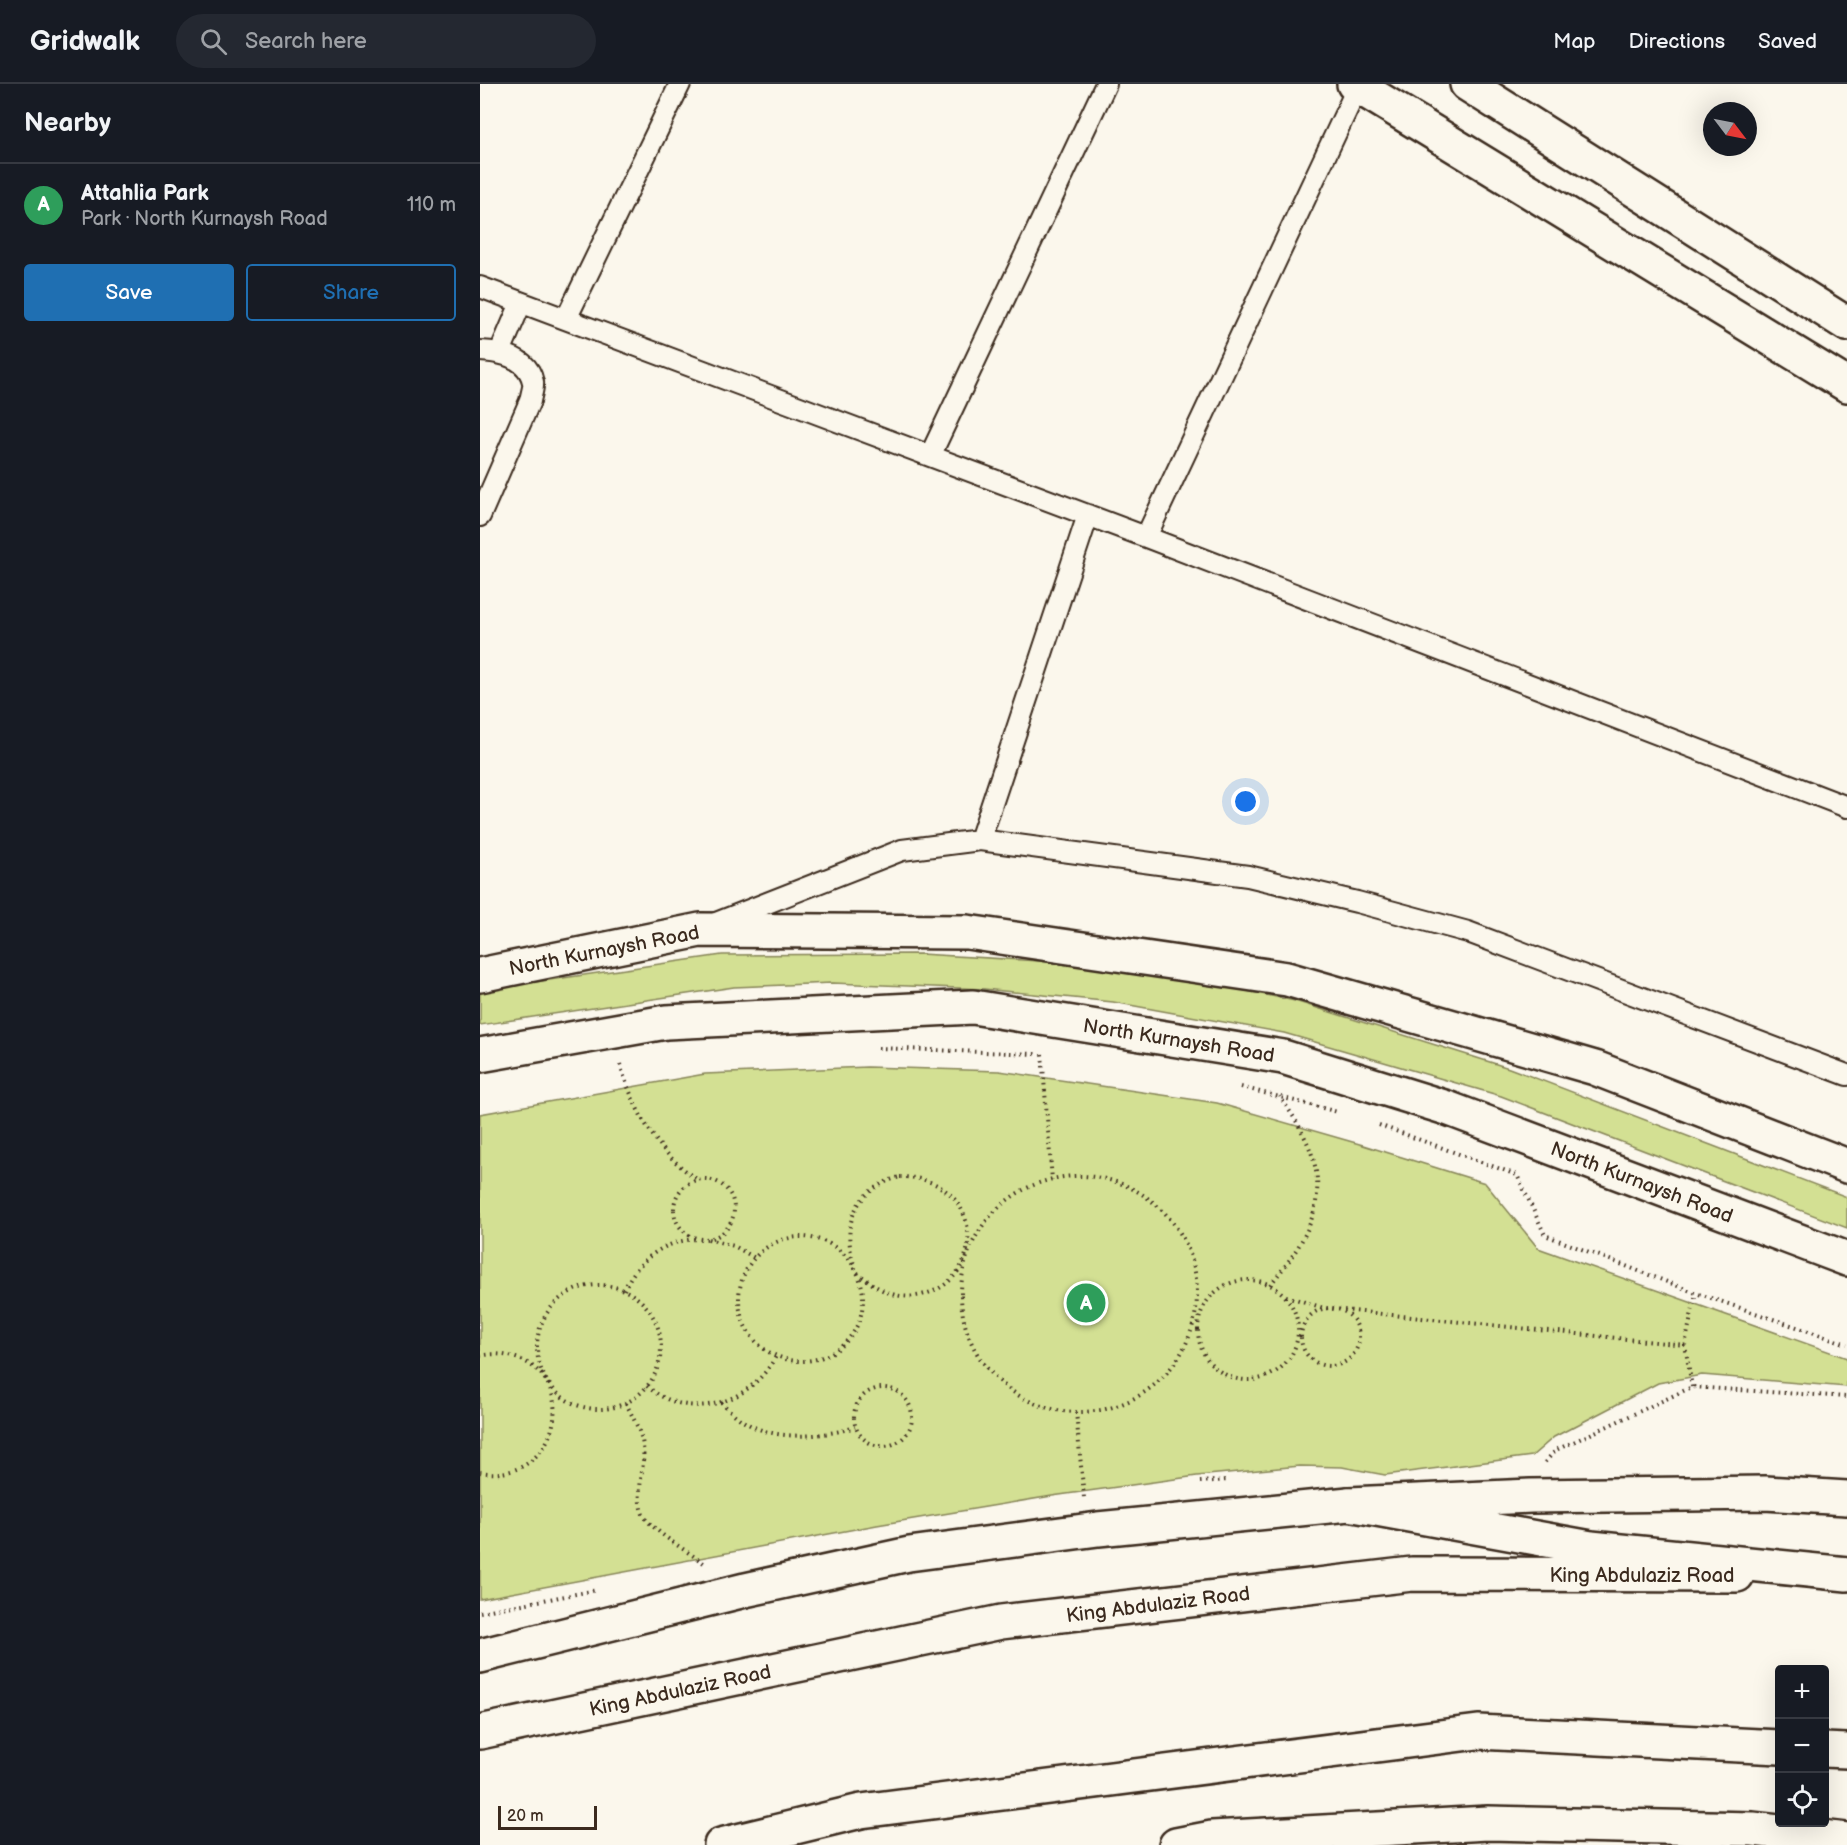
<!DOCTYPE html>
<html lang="en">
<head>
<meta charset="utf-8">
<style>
  body { margin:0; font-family:"Balsamiq Sans",sans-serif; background:#242831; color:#f1f3f6 }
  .controls { position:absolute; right:18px; bottom:18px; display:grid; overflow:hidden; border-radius:6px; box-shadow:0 6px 24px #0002 }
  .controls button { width:54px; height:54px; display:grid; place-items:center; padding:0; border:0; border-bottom:2px solid #363941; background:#171b24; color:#f1f3f6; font:30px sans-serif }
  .compass { position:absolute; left:1223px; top:18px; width:54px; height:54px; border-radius:50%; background:#171b24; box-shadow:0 6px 24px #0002; rotate:122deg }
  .scale { position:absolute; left:18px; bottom:15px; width:99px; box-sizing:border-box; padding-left:6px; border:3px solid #3b2a1e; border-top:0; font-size:16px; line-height:21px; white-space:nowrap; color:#3b2a1e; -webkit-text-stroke:4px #fbf7ec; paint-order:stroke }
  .you { position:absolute; left:766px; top:718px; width:21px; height:21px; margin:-15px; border:4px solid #fff; border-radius:50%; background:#1a73e8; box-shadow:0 0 0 9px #1a73e833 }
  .badge { display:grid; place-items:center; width:39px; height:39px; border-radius:50%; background:#1f6fb2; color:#fff; font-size:20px; font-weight:700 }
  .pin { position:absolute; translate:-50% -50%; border:3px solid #fff; box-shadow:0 2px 6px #0006 }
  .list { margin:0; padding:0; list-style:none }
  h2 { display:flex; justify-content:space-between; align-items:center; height:78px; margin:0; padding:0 24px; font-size:26px }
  h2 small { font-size:20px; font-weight:400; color:#9ea1a6 }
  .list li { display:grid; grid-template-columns:39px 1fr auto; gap:18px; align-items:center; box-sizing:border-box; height:84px; padding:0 24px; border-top:2px solid #363941 }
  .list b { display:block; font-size:22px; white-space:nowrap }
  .list p { margin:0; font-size:20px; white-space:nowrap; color:#9ea1a6 }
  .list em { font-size:20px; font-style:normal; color:#9ea1a6 }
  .actions { display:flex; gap:12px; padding:18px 24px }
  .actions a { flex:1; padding:14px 0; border:2px solid #1f6fb2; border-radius:6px; text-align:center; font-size:21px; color:#1f6fb2 }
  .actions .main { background:#1f6fb2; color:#fff }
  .icon { flex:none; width:33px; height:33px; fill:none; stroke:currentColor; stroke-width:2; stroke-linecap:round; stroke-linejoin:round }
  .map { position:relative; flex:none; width:1367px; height:1761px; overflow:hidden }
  header { display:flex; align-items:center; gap:36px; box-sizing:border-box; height:84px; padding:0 30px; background:#171b24; border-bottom:2px solid #363941 }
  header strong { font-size:28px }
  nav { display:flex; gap:33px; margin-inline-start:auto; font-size:21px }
  .search { width:420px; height:54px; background:#242831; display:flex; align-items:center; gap:15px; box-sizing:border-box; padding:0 21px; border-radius:33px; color:#9ea1a6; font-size:22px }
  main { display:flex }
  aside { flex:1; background:#171b24 }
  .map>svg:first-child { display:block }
  .green { fill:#d3e093; stroke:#878558; stroke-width:1.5 }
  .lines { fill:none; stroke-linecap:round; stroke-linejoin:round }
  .service-casing { stroke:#3b2a1e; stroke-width:24 }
  .tertiary-casing { stroke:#3b2a1e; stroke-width:38 }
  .secondary-casing { stroke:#3b2a1e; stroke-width:38 }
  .primary-casing { stroke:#3b2a1e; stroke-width:38 }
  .trunk-casing { stroke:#3b2a1e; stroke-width:38 }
  .path { stroke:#3b2a1e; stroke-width:4; stroke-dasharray:1.5 4.5; stroke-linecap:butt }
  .service { stroke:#fbf7ec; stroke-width:20 }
  .tertiary { stroke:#fbf7ec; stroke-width:33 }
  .secondary { stroke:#fbf7ec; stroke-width:33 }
  .primary { stroke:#fbf7ec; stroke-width:33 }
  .trunk { stroke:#fbf7ec; stroke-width:33 }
  .labels { text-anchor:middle; stroke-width:6; stroke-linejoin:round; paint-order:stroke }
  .street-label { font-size:20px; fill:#3b2a1e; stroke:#fbf7ec }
</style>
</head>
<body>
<header>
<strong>Gridwalk</strong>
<div class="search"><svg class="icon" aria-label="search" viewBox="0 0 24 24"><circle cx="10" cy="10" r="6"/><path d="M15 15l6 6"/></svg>Search here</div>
<nav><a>Map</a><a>Directions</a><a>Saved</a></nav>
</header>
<main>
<aside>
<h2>Nearby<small></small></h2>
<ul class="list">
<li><span class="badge" style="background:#2e9e5b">A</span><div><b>Attahlia Park</b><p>Park · North Kurnaysh Road</p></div><em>110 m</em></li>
</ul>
<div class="actions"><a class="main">Save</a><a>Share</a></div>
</aside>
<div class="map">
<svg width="1367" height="1761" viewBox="0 0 1367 1761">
  <rect width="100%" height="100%" fill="#fbf7ec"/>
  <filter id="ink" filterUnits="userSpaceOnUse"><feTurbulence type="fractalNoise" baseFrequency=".0167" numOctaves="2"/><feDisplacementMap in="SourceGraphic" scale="12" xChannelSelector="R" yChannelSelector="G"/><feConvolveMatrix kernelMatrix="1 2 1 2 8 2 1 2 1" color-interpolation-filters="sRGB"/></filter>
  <g filter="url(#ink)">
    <path class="green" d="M 440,870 L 560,877 L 719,897 L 815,917 L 1029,984 L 1367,1113 L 1367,1144 L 1021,1012 L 804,949 L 633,918 L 504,905 L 352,899 L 254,903 L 0,941 L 0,906 L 242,871 Z
      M 387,983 L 519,987 L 737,1019 L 883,1061 L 1005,1099 L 1058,1164 L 1367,1274 L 1367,1303 L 1222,1291 L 1178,1299 L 1074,1353 L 1052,1372 L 905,1391 L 862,1383 L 820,1382 L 717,1392 L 572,1412 L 397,1441 L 0,1515 L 0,1030 L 225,990 Z"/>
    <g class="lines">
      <defs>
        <path id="service" d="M 0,203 L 666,453 L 1367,723
          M 86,235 L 200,0
          M 0,267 C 21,268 48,273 53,298 C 54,303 51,311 50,317 L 0,432
          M 20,268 L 41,219
          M 450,372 L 626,0
          M 666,453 L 879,0
          M 500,756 L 608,431
          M 236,839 L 422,766 L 500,756 L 768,792 L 877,818 L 988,848 L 1367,991"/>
        <path id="tertiary" d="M 874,0 L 1367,301
          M 987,0 L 1367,240"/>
        <path id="secondary" d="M 0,891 L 220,846 L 487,848 L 807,895 L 1115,984 L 1367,1082
          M 0,971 L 186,938 L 493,923 L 803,973 L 967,1024 L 1367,1175
          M 696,1761 L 732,1754 L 1008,1739 L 1273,1745 L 1367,1756"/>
        <path id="primary" d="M 0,1572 L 265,1506 L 429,1470 L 618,1445 L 869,1420 L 1051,1412 L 1285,1409 L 1367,1414
          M 0,1648 L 521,1538 L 932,1490 L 1257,1491
          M 1344,1666 L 1367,1667
          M 241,1761 L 381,1727 L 998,1648 L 1300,1663"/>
        <path id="trunk" d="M 869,1420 L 1111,1464 L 1367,1490"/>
      </defs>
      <use href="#service" class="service-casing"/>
      <use href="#tertiary" class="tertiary-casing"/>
      <use href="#secondary" class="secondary-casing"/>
      <use href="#primary" class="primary-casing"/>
      <use href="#trunk" class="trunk-casing"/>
      <path class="path" d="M 398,964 L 556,970
        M 562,970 L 572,1096
        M 140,980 C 155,1027 175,1067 217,1095
        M 761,1003 L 858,1028
        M 899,1041 L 1037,1091 L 1065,1151 L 1216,1209 L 1367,1260
        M481 1210a118 118 0 1 1 236 0a118 118 0 1 1-236 0Z
        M 420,1093 C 504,1092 510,1196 441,1211 C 420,1216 401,1208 386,1195 C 383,1193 377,1189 375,1186 C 374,1182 373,1176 372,1173 C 362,1133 381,1103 420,1093 Z
        M194 1125a30 30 0 1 1 60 0a30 30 0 1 1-60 0Z
        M259 1215a62 62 0 1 1 124 0a62 62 0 1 1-124 0Z
        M 228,1155 L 254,1162 L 275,1174
        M718 1246a50 50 0 1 1 100 0a50 50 0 1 1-100 0Z
        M 790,1201 C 830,1153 855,1109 822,1048 C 816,1035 807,1024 800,1012
        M57 1263a62 62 0 1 1 124 0a62 62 0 1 1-124 0Z
        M 144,1206 C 157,1176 185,1156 218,1155
        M 806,1212 L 844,1224 L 1205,1261
        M821 1253a29 29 0 1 1 58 0a29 29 0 1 1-58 0Z
        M 0,1272 C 13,1269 24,1270 36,1274 C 103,1296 77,1402 0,1388
        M 167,1302 C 210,1340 271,1319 296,1272
        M 1212,1303 L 1205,1261 L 1216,1209
        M374 1333a29 29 0 1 1 58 0a29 29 0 1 1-58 0Z
        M 241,1318 C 252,1329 264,1340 279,1345 C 307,1356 347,1352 375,1343
        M 146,1319 C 152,1332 161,1347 163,1362 C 166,1385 152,1417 166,1435 C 181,1453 206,1466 225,1480
        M 596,1328 L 604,1414
        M 1065,1378 L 1076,1366 L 1212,1303 L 1367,1313
        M 720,1398 L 749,1396
        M 0,1528 L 117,1506"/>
      <use href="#service" class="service"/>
      <use href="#tertiary" class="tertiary"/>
      <use href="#secondary" class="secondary"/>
      <use href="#primary" class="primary"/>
      <use href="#trunk" class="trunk"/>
    </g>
  </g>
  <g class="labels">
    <g class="street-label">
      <text transform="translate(124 866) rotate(-11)" y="7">North Kurnaysh Road</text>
      <text transform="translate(699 956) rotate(9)" y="7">North Kurnaysh Road</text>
      <text transform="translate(1162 1098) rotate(21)" y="7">North Kurnaysh Road</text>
      <text x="1162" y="1498">King Abdulaziz Road</text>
      <text transform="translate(678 1520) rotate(-7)" y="7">King Abdulaziz Road</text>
      <text transform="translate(200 1606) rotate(-12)" y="7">King Abdulaziz Road</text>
    </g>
  </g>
</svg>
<div class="controls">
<button>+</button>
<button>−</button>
<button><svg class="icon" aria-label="locate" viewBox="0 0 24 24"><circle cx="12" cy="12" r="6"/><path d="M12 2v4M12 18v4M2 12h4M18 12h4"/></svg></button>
</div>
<svg class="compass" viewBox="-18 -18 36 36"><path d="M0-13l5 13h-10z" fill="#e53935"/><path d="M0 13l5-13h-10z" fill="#9ea1a6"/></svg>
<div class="scale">20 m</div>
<div class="you"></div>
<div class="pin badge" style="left:606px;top:1219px;background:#2e9e5b">A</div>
</div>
</main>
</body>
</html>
